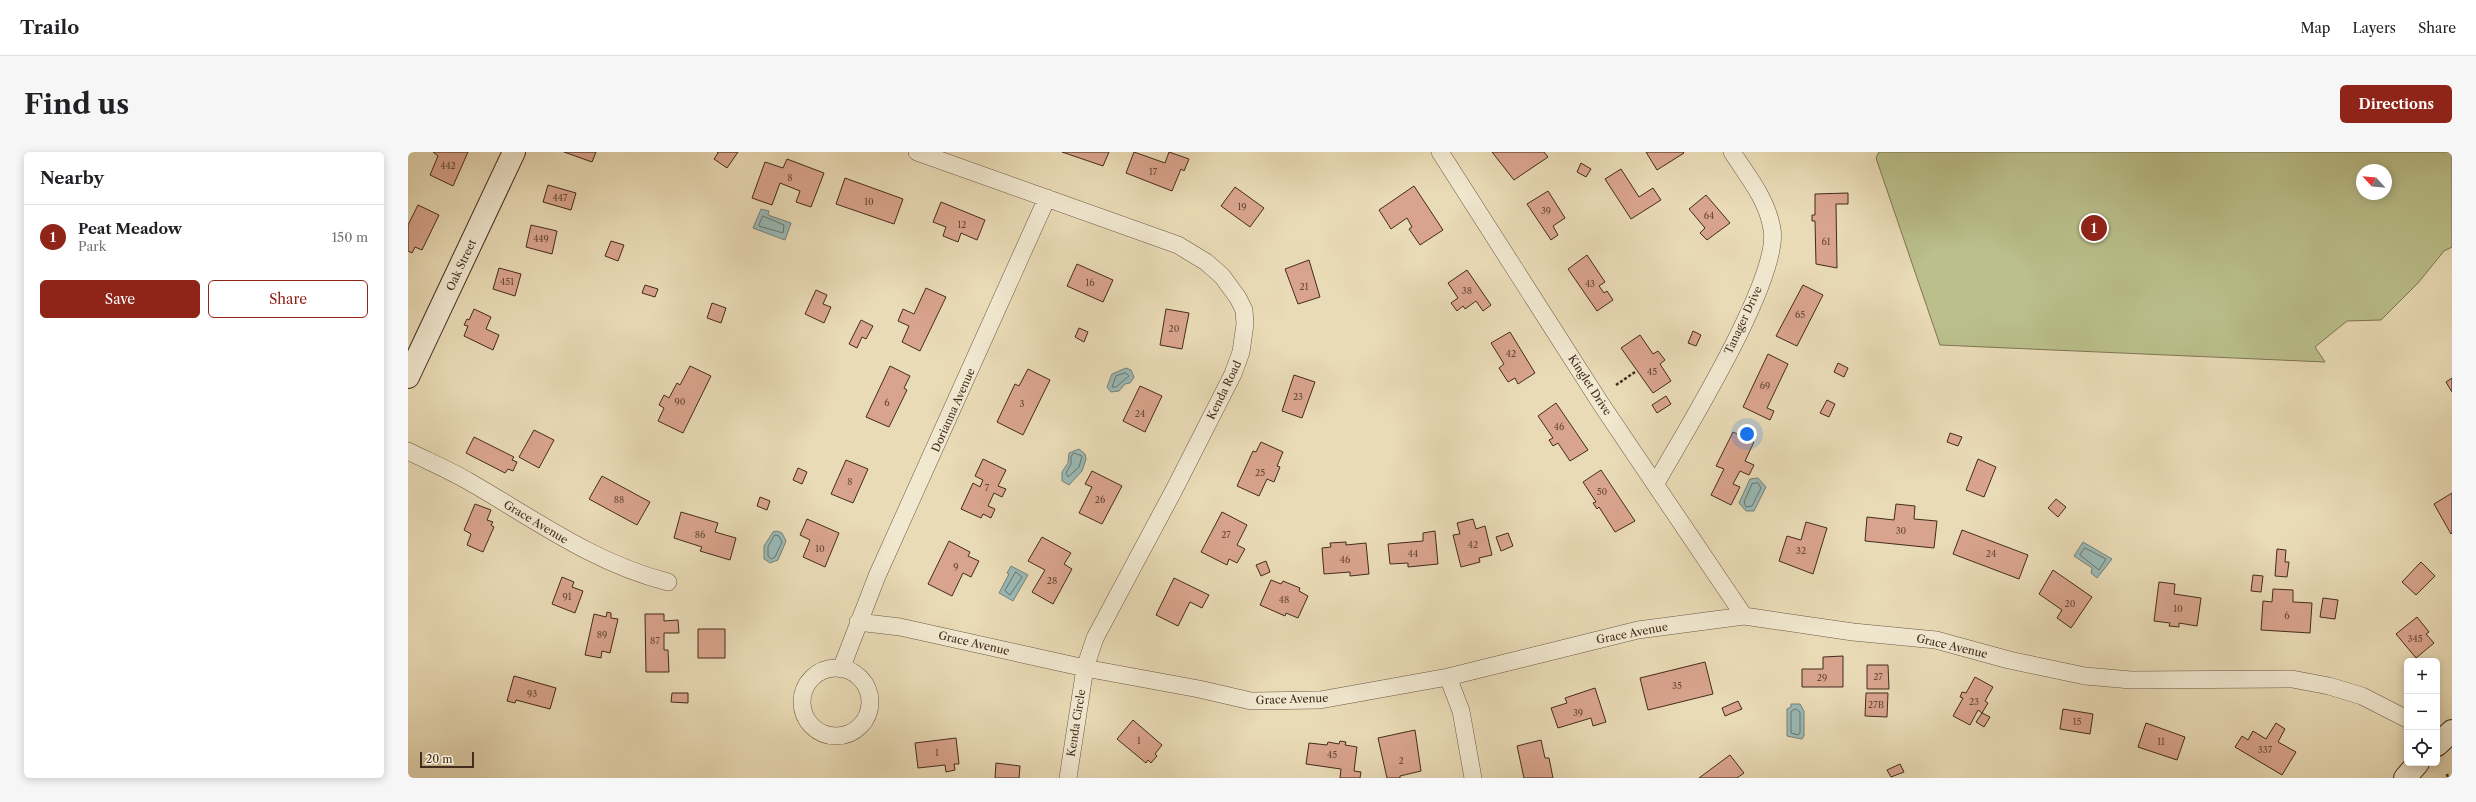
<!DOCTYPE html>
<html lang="en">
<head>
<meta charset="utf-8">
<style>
  body { margin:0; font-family:"Libre Caslon Text",serif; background:#f6f6f6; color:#202124 }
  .controls { position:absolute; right:12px; bottom:12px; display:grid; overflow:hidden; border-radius:6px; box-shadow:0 2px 10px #0003 }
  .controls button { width:36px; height:36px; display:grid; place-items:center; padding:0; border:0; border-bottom:1px solid #e0e0e0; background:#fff; color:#202124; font:20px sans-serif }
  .compass { position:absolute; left:1948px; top:12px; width:36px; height:36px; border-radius:50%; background:#fff; box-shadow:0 2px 10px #0003; rotate:296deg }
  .scale { position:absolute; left:12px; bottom:10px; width:54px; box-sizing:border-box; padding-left:4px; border:2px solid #432b1d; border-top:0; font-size:11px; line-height:14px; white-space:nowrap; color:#432b1d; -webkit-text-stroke:3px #f1e8d0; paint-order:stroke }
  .you { position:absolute; left:1339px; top:282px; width:14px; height:14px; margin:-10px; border:3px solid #fff; border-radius:50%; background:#1a73e8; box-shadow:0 0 0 6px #1a73e833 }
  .badge { display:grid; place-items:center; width:26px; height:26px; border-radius:50%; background:#8f2418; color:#fff; font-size:13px; font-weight:700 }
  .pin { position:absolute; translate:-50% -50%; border:2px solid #fff; box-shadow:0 1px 4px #0006 }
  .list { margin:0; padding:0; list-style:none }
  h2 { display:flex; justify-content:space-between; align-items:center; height:52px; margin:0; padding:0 16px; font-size:17px }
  h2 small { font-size:13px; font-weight:400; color:#757577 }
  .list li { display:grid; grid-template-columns:26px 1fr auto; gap:12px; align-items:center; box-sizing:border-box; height:64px; padding:0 16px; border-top:1px solid #e0e0e0 }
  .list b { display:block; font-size:15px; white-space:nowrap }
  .list p { margin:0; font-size:13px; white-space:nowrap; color:#757577 }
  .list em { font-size:13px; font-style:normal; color:#757577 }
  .actions { display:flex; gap:8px; padding:12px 16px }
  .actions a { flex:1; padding:9px 0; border:1px solid #8f2418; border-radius:6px; text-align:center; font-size:14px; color:#8f2418 }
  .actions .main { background:#8f2418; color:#fff }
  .icon { flex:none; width:22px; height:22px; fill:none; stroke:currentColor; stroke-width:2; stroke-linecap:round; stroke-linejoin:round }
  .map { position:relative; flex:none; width:2044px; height:626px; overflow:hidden; border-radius:6px }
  header { display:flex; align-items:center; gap:24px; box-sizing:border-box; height:56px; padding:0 20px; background:#fff; border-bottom:1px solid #e0e0e0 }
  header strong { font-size:19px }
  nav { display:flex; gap:22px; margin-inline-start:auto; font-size:14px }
  .intro { display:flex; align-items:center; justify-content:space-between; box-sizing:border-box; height:96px; padding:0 24px }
  h1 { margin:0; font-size:28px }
  .button { padding:10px 18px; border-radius:6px; background:#8f2418; color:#fff; font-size:14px; font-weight:700 }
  main { display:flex; gap:24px; padding:0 24px }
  aside { flex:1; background:#fff; border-radius:6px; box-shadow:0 2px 10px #0003 }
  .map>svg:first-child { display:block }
  .green { fill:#babf8b; stroke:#7e7554; fill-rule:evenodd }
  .water { fill:#99b9b5; stroke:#778078 }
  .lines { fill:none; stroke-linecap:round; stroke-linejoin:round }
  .shore { stroke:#6e7269; stroke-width:1 }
  .building { fill:#d9a48d; stroke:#432b1d }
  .street-casing { stroke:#6c5743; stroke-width:18 }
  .secondary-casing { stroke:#432b1d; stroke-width:24 }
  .path { stroke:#432b1d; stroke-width:2.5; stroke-dasharray:3 2; stroke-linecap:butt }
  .street { stroke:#f1e8d0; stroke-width:17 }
  .secondary { stroke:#f1e8d0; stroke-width:22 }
  .labels { text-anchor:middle; stroke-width:3.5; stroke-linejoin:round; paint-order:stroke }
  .number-label { font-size:9px; fill:#684939 }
  .street-label { font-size:11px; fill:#432b1d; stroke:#f1e8d0 }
</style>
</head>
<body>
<header>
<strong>Trailo</strong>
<nav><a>Map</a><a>Layers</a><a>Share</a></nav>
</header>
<div class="intro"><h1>Find us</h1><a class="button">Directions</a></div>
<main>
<aside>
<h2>Nearby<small></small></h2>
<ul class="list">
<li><span class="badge">1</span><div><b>Peat Meadow</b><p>Park</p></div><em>150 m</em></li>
</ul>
<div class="actions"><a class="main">Save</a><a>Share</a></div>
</aside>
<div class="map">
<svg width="2044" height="626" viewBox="0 0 2044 626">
  <rect width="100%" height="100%" fill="#e9dbb6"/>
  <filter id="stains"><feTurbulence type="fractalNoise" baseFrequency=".005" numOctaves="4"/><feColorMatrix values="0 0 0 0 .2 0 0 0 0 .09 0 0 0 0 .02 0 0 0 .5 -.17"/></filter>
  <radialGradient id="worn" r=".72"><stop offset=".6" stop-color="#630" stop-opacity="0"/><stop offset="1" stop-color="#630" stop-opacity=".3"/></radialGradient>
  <path class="green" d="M 1471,0 L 2044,0 L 2044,95 L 2036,99 L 2010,131 L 1973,168 L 1939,169 L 1907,195 L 1917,210 L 1532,193 L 1468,6 ZM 1954,18 L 1978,18 L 1978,42 L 1954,42 Z"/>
  <path class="water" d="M 353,57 L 361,59 L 360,63 L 383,71 L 377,88 L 345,76 Z
    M 718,216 L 723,218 L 726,225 L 722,231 L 717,232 L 711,239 L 703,240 L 699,235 L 704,222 Z
    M 671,297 L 677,302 L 678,307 L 674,319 L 661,333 L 654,329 L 654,320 L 660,311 L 661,301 Z
    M 1350,326 L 1358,335 L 1346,359 L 1338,359 L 1331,351 L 1342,327 Z
    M 369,379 L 374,381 L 378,389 L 370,408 L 362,411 L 356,407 L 356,394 L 365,380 Z
    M 1675,390 L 1704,407 L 1689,426 L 1683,421 L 1684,416 L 1666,404 Z
    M 603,414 L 620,423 L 605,449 L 591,441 L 601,422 L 599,421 Z
    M 1383,552 L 1392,552 L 1396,559 L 1396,584 L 1394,587 L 1379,584 L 1379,557 L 1383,555 Z"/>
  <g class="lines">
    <path class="shore" d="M 355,64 L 376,73 L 375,81 L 351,74 Z
      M 718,221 L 721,224 L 708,235 L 704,235 L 708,224 Z
      M 666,301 L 674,304 L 671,315 L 660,325 L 658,321 L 663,312 L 663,305 Z
      M 1350,331 L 1353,336 L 1344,354 L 1338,355 L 1336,350 L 1344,332 Z
      M 367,383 L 371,384 L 374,390 L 367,405 L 363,407 L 360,404 L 360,395 Z
      M 1677,396 L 1698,407 L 1691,418 L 1672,403 Z
      M 608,420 L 614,425 L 602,443 L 597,439 Z
      M 1388,557 L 1392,560 L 1392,581 L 1390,583 L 1383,581 L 1383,560 Z"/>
  </g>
  <path class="building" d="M 25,0 L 60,0 L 45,34 L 22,23 L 30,4 Z
    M 156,0 L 188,0 L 184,10 Z
    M 309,0 L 330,0 L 319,16 L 306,7 L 310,1 Z
    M 654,0 L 701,0 L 695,14 Z
    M 726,0 L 757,11 L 761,0 L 781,7 L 776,19 L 773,17 L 764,39 L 718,21 Z
    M 1084,0 L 1136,0 L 1140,5 L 1106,28 Z
    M 1238,0 L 1275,0 L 1276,1 L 1249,18 Z
    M 379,7 L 416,21 L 403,55 L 388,50 L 392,39 L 372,31 L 364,53 L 344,46 L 357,10 L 375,16 Z
    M 1173,11 L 1183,17 L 1178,25 L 1169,20 Z
    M 1213,17 L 1231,45 L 1245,36 L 1253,48 L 1223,67 L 1197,27 Z
    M 437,26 L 495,47 L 486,72 L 428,52 Z
    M 140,33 L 168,41 L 163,58 L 135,50 Z
    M 1006,34 L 1035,78 L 1012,93 L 1001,77 L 1004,75 L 999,66 L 983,77 L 971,58 Z
    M 827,35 L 856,56 L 842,75 L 813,54 Z
    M 1140,39 L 1157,66 L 1145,74 L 1150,83 L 1143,88 L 1119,52 Z
    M 1440,41 L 1440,52 L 1428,52 L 1429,116 L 1408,112 L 1407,69 L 1404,69 L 1404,63 L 1407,63 L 1407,42 Z
    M 1298,43 L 1322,71 L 1299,88 L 1292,81 L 1297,76 L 1281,57 Z
    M 533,50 L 577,68 L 569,88 L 553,81 L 550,90 L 535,84 L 538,75 L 525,70 Z
    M 10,53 L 31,63 L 14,98 L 7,95 L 4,101 L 0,99 L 0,73 Z
    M 123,73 L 149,79 L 144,102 L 118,95 Z
    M 203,89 L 216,93 L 210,109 L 197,104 Z
    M 1179,103 L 1197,130 L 1191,134 L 1196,141 L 1199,139 L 1205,148 L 1189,159 L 1160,117 Z
    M 901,108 L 912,145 L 890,152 L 877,117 Z
    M 669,112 L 705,128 L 695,150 L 659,134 Z
    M 91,116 L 113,122 L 107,144 L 85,137 Z
    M 1059,118 L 1083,153 L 1075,159 L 1068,149 L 1057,157 L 1055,154 L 1049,159 L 1043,151 L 1050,146 L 1040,131 Z
    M 237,133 L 250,137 L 247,145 L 234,141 Z
    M 1395,133 L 1415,143 L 1389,194 L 1368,184 Z
    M 518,136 L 538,145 L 512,199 L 494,190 L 501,174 L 490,169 L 495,157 L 506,162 Z
    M 408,138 L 419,143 L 415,152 L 423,155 L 416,171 L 397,162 Z
    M 304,151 L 318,156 L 313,171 L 299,166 Z
    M 66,157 L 83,165 L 78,177 L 91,183 L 85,198 L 56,184 L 60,174 L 56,173 L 59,167 L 61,168 Z
    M 758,157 L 781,161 L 774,197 L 752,193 Z
    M 453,168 L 465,174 L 458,187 L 454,185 L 449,196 L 441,192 Z
    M 671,176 L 680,180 L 676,190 L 667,185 Z
    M 1285,179 L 1293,183 L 1288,194 L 1280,191 Z
    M 1102,180 L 1127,221 L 1110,232 L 1107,226 L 1100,230 L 1091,216 L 1096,212 L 1083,191 Z
    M 1232,183 L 1245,202 L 1250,199 L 1257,208 L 1252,212 L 1263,229 L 1245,241 L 1213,196 Z
    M 1360,202 L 1380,212 L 1359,256 L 1366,259 L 1362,268 L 1335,255 Z
    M 1430,211 L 1440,216 L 1436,225 L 1426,220 Z
    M 282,214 L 303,224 L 275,281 L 250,269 L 256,256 L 251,253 L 256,243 L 261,246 L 269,231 L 272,233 Z
    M 482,214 L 502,224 L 496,236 L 499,238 L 481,275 L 458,265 Z
    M 620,217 L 642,228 L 615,283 L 589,270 L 607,232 L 611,234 Z
    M 886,223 L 907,230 L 894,266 L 874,259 Z
    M 2044,226 L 2044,240 L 2038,230 Z
    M 732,234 L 754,244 L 737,280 L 715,269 Z
    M 1258,244 L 1263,252 L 1249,261 L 1244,253 Z
    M 1419,248 L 1427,252 L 1421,265 L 1412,261 Z
    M 1148,251 L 1180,298 L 1162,309 L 1150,291 L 1145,294 L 1141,288 L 1145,286 L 1130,264 Z
    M 126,278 L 146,288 L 131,316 L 111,305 Z
    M 1325,280 L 1346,290 L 1337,309 L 1346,313 L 1341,323 L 1332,319 L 1325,332 L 1332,335 L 1323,353 L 1303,343 L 1316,317 L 1308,314 Z
    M 1542,281 L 1554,285 L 1550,294 L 1539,290 Z
    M 66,285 L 106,305 L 104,308 L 109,310 L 105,319 L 100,317 L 97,321 L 58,301 Z
    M 853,290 L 875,300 L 869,314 L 872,315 L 866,330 L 859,327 L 851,344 L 829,334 L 845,299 L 848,300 Z
    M 575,307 L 598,318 L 590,334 L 598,337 L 594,345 L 586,341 L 580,354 L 587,357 L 583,366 L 575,362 L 573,366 L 553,357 L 565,331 L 572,335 L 575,328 L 567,324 Z
    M 1570,307 L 1588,315 L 1576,345 L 1558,338 Z
    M 438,308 L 460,317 L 445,351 L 423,342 Z
    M 390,316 L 399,320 L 394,332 L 385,328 Z
    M 1193,318 L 1227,369 L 1207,380 L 1191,355 L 1189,357 L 1185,351 L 1188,350 L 1175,330 Z
    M 684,319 L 714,334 L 694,372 L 671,361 L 684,335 L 677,332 Z
    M 194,324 L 242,350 L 229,373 L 181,347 Z
    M 2044,341 L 2044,381 L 2043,382 L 2026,352 Z
    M 352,345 L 362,349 L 359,358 L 349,354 Z
    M 1648,347 L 1658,355 L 1650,365 L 1640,356 Z
    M 67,352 L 83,358 L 79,368 L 85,370 L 83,373 L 86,375 L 75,400 L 59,393 L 63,382 L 56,378 Z
    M 1488,352 L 1507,354 L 1506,367 L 1529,369 L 1526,396 L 1457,389 L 1459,365 L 1486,368 Z
    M 273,360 L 310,371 L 307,380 L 328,386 L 322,408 L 292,399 L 294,395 L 266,386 Z
    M 814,360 L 839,373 L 829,393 L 837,397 L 829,411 L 821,407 L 819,413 L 793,400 Z
    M 399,367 L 431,381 L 417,415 L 395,405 L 402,388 L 392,383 Z
    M 1065,367 L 1068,377 L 1077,374 L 1084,403 L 1071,406 L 1072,410 L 1053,415 L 1045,383 L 1052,382 L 1049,371 Z
    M 1398,370 L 1419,376 L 1405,422 L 1371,409 L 1379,384 L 1393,388 Z
    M 1554,378 L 1620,403 L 1611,427 L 1545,402 Z
    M 1027,379 L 1030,412 L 1000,415 L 1000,411 L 982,412 L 980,392 L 1015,389 L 1015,381 Z
    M 1100,381 L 1105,394 L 1093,399 L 1088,385 Z
    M 634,385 L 663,401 L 656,412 L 664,417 L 645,452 L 624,440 L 637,418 L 620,409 Z
    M 541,389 L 562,400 L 560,404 L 571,409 L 563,425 L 555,421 L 544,444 L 520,432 Z
    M 938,390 L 938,393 L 958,391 L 961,422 L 942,424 L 942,420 L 916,422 L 914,396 L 923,395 L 922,391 Z
    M 1869,397 L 1878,398 L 1877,410 L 1881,410 L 1879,425 L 1867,424 Z
    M 858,409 L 862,420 L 853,424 L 848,413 Z
    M 2013,410 L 2027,424 L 2008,443 L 1994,430 Z
    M 1645,418 L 1684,445 L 1663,476 L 1649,466 L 1654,458 L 1631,442 Z
    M 1845,423 L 1855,424 L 1853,440 L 1843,439 Z
    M 154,425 L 166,430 L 164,435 L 175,439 L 167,461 L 144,452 Z
    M 766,426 L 801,443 L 794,456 L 782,450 L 770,474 L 748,463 Z
    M 863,428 L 873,432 L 875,429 L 892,436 L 891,439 L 900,444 L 890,466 L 878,461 L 877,464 L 852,453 Z
    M 1751,430 L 1767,432 L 1766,442 L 1793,446 L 1789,474 L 1771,471 L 1771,475 L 1761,474 L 1762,471 L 1746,469 Z
    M 1865,437 L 1885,438 L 1885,450 L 1904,451 L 1902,481 L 1853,478 L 1855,449 L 1864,450 Z
    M 1915,446 L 1930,448 L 1927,467 L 1912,465 Z
    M 199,460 L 203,461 L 203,466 L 210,467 L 202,501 L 194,499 L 193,506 L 177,503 L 186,462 L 198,465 Z
    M 237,462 L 256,462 L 256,469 L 270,468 L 271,481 L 256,481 L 256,498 L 260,498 L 261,520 L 238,520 Z
    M 2009,465 L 2021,480 L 2018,482 L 2026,491 L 2008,506 L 1988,482 Z
    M 290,477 L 317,477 L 317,506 L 290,506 Z
    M 1435,504 L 1435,535 L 1394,535 L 1394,517 L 1415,517 L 1415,505 Z
    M 1297,510 L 1305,542 L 1240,558 L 1232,526 Z
    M 1459,513 L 1480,513 L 1481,537 L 1459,537 Z
    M 106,524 L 148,536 L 142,557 L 108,548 L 107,551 L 99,549 Z
    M 1567,525 L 1585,535 L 1577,549 L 1580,551 L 1574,561 L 1570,558 L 1562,573 L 1545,564 L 1555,546 L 1552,545 L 1554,540 L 1558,541 Z
    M 1187,536 L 1198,570 L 1185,574 L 1183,566 L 1150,576 L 1143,556 L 1159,551 L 1157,546 Z
    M 264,541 L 280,541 L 280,551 L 263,550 Z
    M 1458,541 L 1480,541 L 1479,565 L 1457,564 Z
    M 1330,549 L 1334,557 L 1317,564 L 1314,556 Z
    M 1655,557 L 1685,562 L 1682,582 L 1652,577 Z
    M 1574,561 L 1582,565 L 1576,575 L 1568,570 Z
    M 725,568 L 754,593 L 747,602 L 749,604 L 743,611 L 740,608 L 738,611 L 709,587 Z
    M 1738,571 L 1777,585 L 1769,608 L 1730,595 Z
    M 1868,571 L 1877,577 L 1870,590 L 1888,600 L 1874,623 L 1827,595 L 1834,584 L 1840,588 L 1845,579 L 1858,587 Z
    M 1007,578 L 1013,619 L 992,624 L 992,626 L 979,626 L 970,586 Z
    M 548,586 L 551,612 L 546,612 L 547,618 L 538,620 L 537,613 L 510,616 L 507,591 Z
    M 1133,588 L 1137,606 L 1141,606 L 1145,626 L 1116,626 L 1109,594 Z
    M 932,589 L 938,590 L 937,593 L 949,595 L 946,619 L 953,620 L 952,626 L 932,626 L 933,617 L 898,612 L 901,591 L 919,593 L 920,590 L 931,592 Z
    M 1322,603 L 1336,621 L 1329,626 L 1291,626 Z
    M 588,611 L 612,614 L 611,626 L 587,626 Z
    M 1492,612 L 1496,620 L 1483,625 L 1479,618 Z"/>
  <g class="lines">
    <defs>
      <path id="street" d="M 509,0 L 770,93 L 798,110 L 814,124 L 830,146 L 836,158 L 837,172 L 833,200 L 825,222 L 766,338 L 687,486 L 677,516 L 660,626
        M 1032,0 L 1193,252 L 1336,464
        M 0,299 C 20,309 41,318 60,329 C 125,366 185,411 260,430
        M 1248,331 C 1275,283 1373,126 1364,77 C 1359,47 1340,25 1324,0
        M 450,470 L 492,475 L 677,516 L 791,537 L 843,549 L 912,548 L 1040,525 L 1230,478 L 1336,464 L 1445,480 L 1528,488 L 1601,508 L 1677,524 L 1723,528 L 1884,527 L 1921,534 L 1954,544 L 1999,567
        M394 550a34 34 0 1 1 68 0a34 34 0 1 1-68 0Z
        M 433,517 L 469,424 L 639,46
        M 1040,525 L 1053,559 L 1065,626"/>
      <path id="secondary" d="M 0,225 L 106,0
        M 2029,593 L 2044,579
        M 1997,626 L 2010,611"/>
    </defs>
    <use href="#street" class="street-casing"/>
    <use href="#secondary" class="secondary-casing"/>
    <path class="path" d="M 1208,233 L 1227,220
      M 2039,622 L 2040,626"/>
    <use href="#street" class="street"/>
    <use href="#secondary" class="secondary"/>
  </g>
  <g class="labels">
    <g class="number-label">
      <text x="40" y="17">442</text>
      <text x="745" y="23">17</text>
      <text x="382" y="29">8</text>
      <text x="152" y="49">447</text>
      <text x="461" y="53">10</text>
      <text x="834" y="58">19</text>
      <text x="1138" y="62">39</text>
      <text x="1301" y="67">64</text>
      <text x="554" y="76">12</text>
      <text x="133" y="90">449</text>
      <text x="1418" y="93">61</text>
      <text x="99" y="133">451</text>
      <text x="682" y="134">16</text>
      <text x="1182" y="135">43</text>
      <text x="896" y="138">21</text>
      <text x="1059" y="142">38</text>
      <text x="1392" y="166">65</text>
      <text x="766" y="180">20</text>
      <text x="1103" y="205">42</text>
      <text x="1244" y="223">45</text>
      <text x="1357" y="237">69</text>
      <text x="890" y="248">23</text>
      <text x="272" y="253">90</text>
      <text x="479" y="254">6</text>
      <text x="614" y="255">3</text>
      <text x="732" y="265">24</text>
      <text x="1151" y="278">46</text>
      <text x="852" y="324">25</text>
      <text x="442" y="333">8</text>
      <text x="579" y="339">7</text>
      <text x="1194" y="343">50</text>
      <text x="211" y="351">88</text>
      <text x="692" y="351">26</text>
      <text x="1493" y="382">30</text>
      <text x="292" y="386">86</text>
      <text x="818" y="386">27</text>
      <text x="1065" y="396">42</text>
      <text x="412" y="400">10</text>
      <text x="1393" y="402">32</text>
      <text x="1005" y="405">44</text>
      <text x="1583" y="405">24</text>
      <text x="937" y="411">46</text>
      <text x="548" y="418">9</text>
      <text x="644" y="432">28</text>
      <text x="159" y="448">91</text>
      <text x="876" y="451">48</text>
      <text x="1662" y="455">20</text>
      <text x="1770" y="460">10</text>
      <text x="1879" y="467">6</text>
      <text x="194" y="486">89</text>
      <text x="2007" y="490">345</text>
      <text x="247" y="492">87</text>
      <text x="1470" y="528">27</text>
      <text x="1414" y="529">29</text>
      <text x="1269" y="537">35</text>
      <text x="124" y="545">93</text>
      <text x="1566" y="553">23</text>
      <text x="1468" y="556">27B</text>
      <text x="1170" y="564">39</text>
      <text x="1669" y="573">15</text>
      <text x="731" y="592">1</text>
      <text x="1753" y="593">11</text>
      <text x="1857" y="601">337</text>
      <text x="529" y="604">1</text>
      <text x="924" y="606">45</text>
      <text x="993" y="612">2</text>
    </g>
    <g class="street-label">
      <text transform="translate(53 113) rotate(-65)" y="4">Oak Street</text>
      <text transform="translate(1335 168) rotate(-65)" y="4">Tanager Drive</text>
      <text transform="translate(1182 233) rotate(57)" y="4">Kinglet Drive</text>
      <text transform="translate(816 238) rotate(-64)" y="4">Kenda Road</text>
      <text transform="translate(545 258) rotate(-66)" y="4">Dorianna Avenue</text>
      <text transform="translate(128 370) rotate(31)" y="4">Grace Avenue</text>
      <text transform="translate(1224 481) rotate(-11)" y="4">Grace Avenue</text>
      <text transform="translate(566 491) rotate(13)" y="4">Grace Avenue</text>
      <text transform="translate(1544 494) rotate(13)" y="4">Grace Avenue</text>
      <text transform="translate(884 547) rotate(-2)" y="4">Grace Avenue</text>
      <text transform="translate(668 571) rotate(-81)" y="4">Kenda Circle</text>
    </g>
  </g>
  <rect width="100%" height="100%" filter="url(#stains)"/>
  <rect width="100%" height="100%" fill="url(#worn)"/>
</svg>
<div class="controls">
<button>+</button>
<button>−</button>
<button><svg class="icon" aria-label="locate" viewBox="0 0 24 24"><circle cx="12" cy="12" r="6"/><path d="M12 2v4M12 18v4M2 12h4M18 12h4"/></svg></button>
</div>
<svg class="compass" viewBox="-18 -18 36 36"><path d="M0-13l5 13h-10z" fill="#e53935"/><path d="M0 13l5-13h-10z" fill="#757577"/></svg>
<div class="scale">20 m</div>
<div class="you"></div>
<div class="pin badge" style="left:1686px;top:76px">1</div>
</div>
</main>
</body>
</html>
